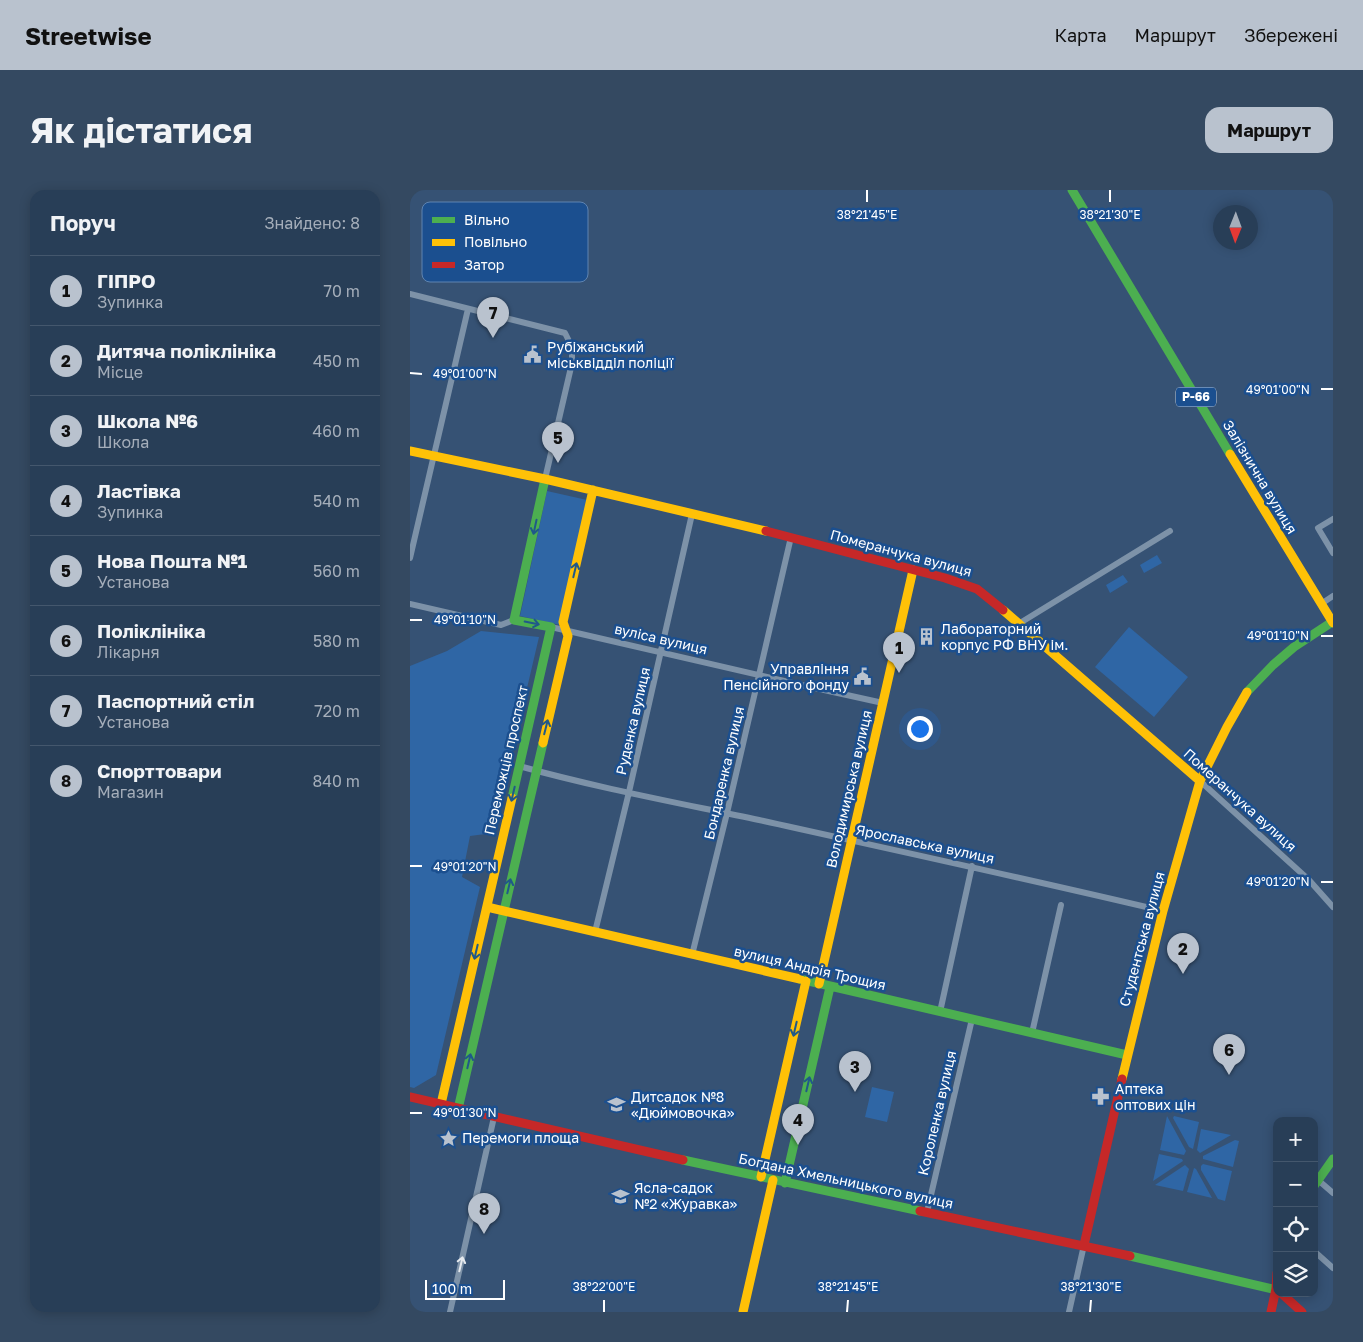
<!DOCTYPE html>
<html lang="uk">
<head>
<meta charset="utf-8">
<style>
  body { margin:0; font-family:"Golos Text",sans-serif; background:#344961; color:#f1f3f6 }
  .controls { position:absolute; right:15px; bottom:15px; display:grid; overflow:hidden; border-radius:10px; box-shadow:0 2px 12px #0003 }
  .controls button { width:45px; height:45px; display:grid; place-items:center; padding:0; border:0; border-bottom:1px solid #44576d; background:#283e57; color:#f1f3f6; font:25px sans-serif }
  .compass { position:absolute; left:803px; top:15px; width:45px; height:45px; border-radius:50%; background:#283e57; box-shadow:0 2px 12px #0003; rotate:181deg }
  .scale { position:absolute; left:15px; bottom:12px; width:80px; box-sizing:border-box; padding-left:5px; border:2px solid #fff; border-top:0; font-size:14px; line-height:18px; white-space:nowrap; color:#fff; -webkit-text-stroke:4px #1b4f8f; paint-order:stroke }
  .you { position:absolute; left:509px; top:538px; width:18px; height:18px; margin:-12px; border:4px solid #fff; border-radius:50%; background:#1a73e8; box-shadow:0 0 0 8px #1a73e833 }
  .badge { display:grid; place-items:center; width:32px; height:32px; border-radius:50%; background:#b9c2ce; color:#111; font-size:16px; font-weight:700 }
  .pin { position:absolute; translate:-50% -41px; filter:drop-shadow(0 1px 2px #0008) }
  .pin::after { content:''; position:absolute; top:26px; width:18px; height:15px; background:inherit; clip-path:polygon(0 0,100% 0,50% 100%) }
  .list { margin:0; padding:0; list-style:none }
  h2 { display:flex; justify-content:space-between; align-items:center; height:65px; margin:0; padding:0 20px; font-size:21px }
  h2 small { font-size:16px; font-weight:400; color:#a5aeba }
  .list li { display:grid; grid-template-columns:32px 1fr auto; gap:15px; align-items:center; box-sizing:border-box; height:70px; padding:0 20px; border-top:1px solid #44576d }
  .list b { display:block; font-size:19px; white-space:nowrap }
  .list p { margin:0; font-size:16px; white-space:nowrap; color:#a5aeba }
  .list em { font-size:16px; font-style:normal; color:#a5aeba }
  .icon { flex:none; width:28px; height:28px; fill:none; stroke:currentColor; stroke-width:2; stroke-linecap:round; stroke-linejoin:round }
  .map { position:relative; flex:none; width:923px; height:1122px; overflow:hidden; border-radius:15px }
  header { display:flex; align-items:center; gap:30px; box-sizing:border-box; height:70px; padding:0 25px; background:#b9c2ce; color:#111 }
  header strong { font-size:24px }
  nav { display:flex; gap:28px; margin-inline-start:auto; font-size:18px }
  .intro { display:flex; align-items:center; justify-content:space-between; box-sizing:border-box; height:120px; padding:0 30px }
  h1 { margin:0; font-size:35px }
  .button { padding:12px 22px; border-radius:15px; background:#b9c2ce; color:#111; font-size:18px; font-weight:700 }
  main { display:flex; gap:30px; padding:0 30px }
  aside { flex:1; background:#283e57; border-radius:15px; box-shadow:0 2px 12px #0003 }
  .map>svg:first-child { display:block }
  .green { fill:#2f66a5 }
  .lines { fill:none; stroke-linecap:round; stroke-linejoin:round }
  .street { stroke:#7d92a8; stroke-width:6 }
  .fast { stroke:#4caf50; stroke-width:9 }
  .slow { stroke:#ffc107; stroke-width:9 }
  .jam { stroke:#c62828; stroke-width:9 }
  .oneway { stroke:#205989 }
  .oneway2 { stroke:#e5e9ee }
  .ticks { fill:none; stroke:#fff; stroke-width:2 }
  .labels { text-anchor:middle; stroke-width:5; stroke-linejoin:round; paint-order:stroke }
  .shield { fill:#1b4f8f; stroke:#bbcadd; stroke-width:1 }
  .shield-label { font-size:12px; font-weight:bold; fill:#fff }
  .poi-label { font-size:14px; fill:#fff; stroke:#1b4f8f; text-anchor:start }
  .street-label { font-size:14px; fill:#fff; stroke:#1b4f8f }
  .key { fill:#1b4f8f; stroke:#5f84b1; stroke-width:1 }
  .key-label { font-size:14px; fill:#fff }
  .ticks-label { font-size:12px; text-anchor:middle; fill:#fff; stroke:#1b4f8f; stroke-width:5; stroke-linejoin:round; paint-order:stroke }
</style>
</head>
<body>
<header>
<strong>Streetwise</strong>
<nav><a>Карта</a><a>Маршрут</a><a>Збережені</a></nav>
</header>
<div class="intro"><h1>Як дістатися</h1><a class="button">Маршрут</a></div>
<main>
<aside>
<h2>Поруч<small>Знайдено: 8</small></h2>
<ul class="list">
<li><span class="badge">1</span><div><b>ГІПРО</b><p>Зупинка</p></div><em>70 m</em></li>
<li><span class="badge">2</span><div><b>Дитяча поліклініка</b><p>Місце</p></div><em>450 m</em></li>
<li><span class="badge">3</span><div><b>Школа №6</b><p>Школа</p></div><em>460 m</em></li>
<li><span class="badge">4</span><div><b>Ластівка</b><p>Зупинка</p></div><em>540 m</em></li>
<li><span class="badge">5</span><div><b>Нова Пошта №1</b><p>Установа</p></div><em>560 m</em></li>
<li><span class="badge">6</span><div><b>Поліклініка</b><p>Лікарня</p></div><em>580 m</em></li>
<li><span class="badge">7</span><div><b>Паспортний стіл</b><p>Установа</p></div><em>720 m</em></li>
<li><span class="badge">8</span><div><b>Спорттовари</b><p>Магазин</p></div><em>840 m</em></li>
</ul>
</aside>
<div class="map">
<svg width="923" height="1122" viewBox="0 0 923 1122">
  <rect width="100%" height="100%" fill="#365274"/>
  <path class="green" d="M 137,301 L 177,310 L 150,435 L 110,426 Z
    M 747,365 L 752,373 L 734,383 L 730,375 Z
    M 713,385 L 718,392 L 700,403 L 696,395 Z
    M 719,437 L 778,487 L 744,527 L 685,477 Z
    M 71,441 L 129,447 L 83,643 L 60,646 L 52,687 L 70,697 L 26,885 L 4,898 L 0,897 L 0,476 L 37,461 Z
    M 462,897 L 484,902 L 477,932 L 455,927 Z
    M 757,926 L 776,961 L 774,965 L 750,960 Z
    M 764,926 L 789,932 L 783,959 L 779,957 L 763,928 Z
    M 791,939 L 821,945 L 790,963 L 787,960 Z
    M 825,950 L 829,951 L 823,977 L 793,969 L 793,966 Z
    M 749,964 L 772,969 L 773,971 L 743,991 Z
    M 793,974 L 822,981 L 815,1011 L 808,1009 L 791,980 L 791,976 Z
    M 775,975 L 779,979 L 773,1001 L 745,995 Z
    M 784,978 L 786,979 L 802,1008 L 777,1002 Z"/>
  <g class="lines">
    <path class="street" d="M 0,104 L 155,143 L 162,157 L 162,173 L 135,289
      M 923,329 L 908,338 L 923,363
      M 0,368 L 58,119
      M 0,414 L 91,435 L 104,430
      M 911,414 L 923,406
      M 610,433 L 760,341
      M 141,437 L 396,496 L 473,513
      M 109,576 C 188,598 269,613 349,630 C 484,660 618,689 753,721
      M 790,591 L 899,690 L 923,717
      M 185,742 L 219,602 L 282,324
      M 282,765 L 317,623 L 381,347
      M 530,822 L 562,676
      M 622,843 L 651,715
      M 908,990 L 923,1003
      M 517,1022 L 562,829
      M 904,1061 L 923,1078
      M 40,1122 L 84,927
      M 659,1122 L 674,1055"/>
    <path class="fast" d="M 662,0 L 820,264
      M 837,502 L 863,475 L 884,457 L 922,432
      M 102,608 L 141,437 L 104,430 L 135,289
      M 390,789 L 717,865
      M 48,919 L 133,553
      M 273,970 L 510,1021
      M 375,993 L 420,797
      M 904,996 L 923,969
      M 720,1066 L 867,1100"/>
    <path class="slow" d="M 0,261 L 135,289 L 356,341
      M 820,264 L 923,433
      M 593,420 L 790,591
      M 133,553 L 158,446 L 153,432 L 183,300
      M 77,717 L 390,789
      M 409,794 L 503,380
      M 712,889 L 753,721 L 790,591 L 817,537 L 837,502
      M 31,914 L 102,608
      M 351,987 L 396,791
      M 333,1122 L 363,990"/>
    <path class="jam" d="M 356,341 L 535,388 L 567,399 L 593,420
      M 0,907 L 273,970
      M 510,1021 L 720,1066
      M 674,1055 L 712,889
      M 871,1103 L 892,1122
      M 861,1122 L 866,1099 L 867,1083"/>
  </g>
  <defs><path id="oneway-shaft" d="M-6 0H5M1.5-3L5.5 0L1.5 3" fill="none" stroke-width="1.6" stroke-linecap="round" stroke-linejoin="round" transform="scale(1.25)"/></defs>
  <g class="oneway">
    <use href="#oneway-shaft" transform="translate(125 337) rotate(102)"/>
    <use href="#oneway-shaft" transform="translate(165 380) rotate(-77)"/>
    <use href="#oneway-shaft" transform="translate(122 433) rotate(11)"/>
    <use href="#oneway-shaft" transform="translate(136 537) rotate(-76)"/>
    <use href="#oneway-shaft" transform="translate(103 604) rotate(103)"/>
    <use href="#oneway-shaft" transform="translate(99 696) rotate(-77)"/>
    <use href="#oneway-shaft" transform="translate(66 762) rotate(103)"/>
    <use href="#oneway-shaft" transform="translate(385 839) rotate(103)"/>
    <use href="#oneway-shaft" transform="translate(59 871) rotate(-77)"/>
    <use href="#oneway-shaft" transform="translate(398 894) rotate(-77)"/>
  </g>
  <use class="oneway2" href="#oneway-shaft" transform="translate(51 1074) rotate(-77)"/>
  <path class="ticks" d="M 457,12 L 457,0M 700,12 L 700,0M 0,183 L 12,184M 911,199 L 923,199M 0,430 L 12,430M 911,446 L 923,446M 0,676 L 12,676M 911,692 L 923,692M 0,923 L 12,923M 194,1122 L 194,1110M 437,1122 L 438,1110M 680,1122 L 681,1110"/>
  <defs>
    <symbol id="civic-bare" viewBox="-9 -9 18 18"><path d="M-.6-6.5H3V-4.5H.6V-3L4-1V1h2V6H-6V1h2V-1L-.6-3ZM-1.2 2.5V6h2.4V2.5Z" fill="#b9c2ce" stroke="#1b4f8f" stroke-width="2.5" paint-order="stroke"/></symbol>
    <symbol id="building-bare" viewBox="-9 -9 18 18"><path d="M-4-6H4V6H1V3H-1V6H-4ZM-2.5-4.3h1.7v1.8h-1.7ZM.8-4.3h1.7v1.8H.8ZM-2.5-1h1.7V.8h-1.7ZM.8-1h1.7V.8H.8Z" fill="#b9c2ce" stroke="#1b4f8f" stroke-width="2.5" paint-order="stroke"/></symbol>
    <symbol id="pharmacy-bare" viewBox="-9 -9 18 18"><path d="M-2-6h4v4h4v4h-4v4h-4v-4h-4v-4h4Z" fill="#b9c2ce" stroke="#1b4f8f" stroke-width="2.5" paint-order="stroke"/></symbol>
    <symbol id="school-bare" viewBox="-9 -9 18 18"><path d="M0-5L7-2L0 1L-7-2ZM-4 1L0 2.5L4 1V4Q0 6-4 4Z" fill="#b9c2ce" stroke="#1b4f8f" stroke-width="2.5" paint-order="stroke"/></symbol>
    <symbol id="sight-bare" viewBox="-9 -9 18 18"><path d="M0-6L1.8-2.2L6-1.7L2.9 1.2L3.7 5.4L0 3.3L-3.7 5.4L-2.9 1.2L-6-1.7L-1.8-2.2Z" fill="#b9c2ce" stroke="#1b4f8f" stroke-width="2.5" paint-order="stroke"/></symbol>
  </defs>
  <g fill-rule="evenodd">
    <use href="#civic-bare" x="110" y="152" width="25" height="25"/>
    <use href="#building-bare" x="504" y="434" width="25" height="25"/>
    <use href="#civic-bare" x="440" y="474" width="25" height="25"/>
    <use href="#pharmacy-bare" x="678" y="894" width="25" height="25"/>
    <use href="#school-bare" x="194" y="902" width="25" height="25"/>
    <use href="#sight-bare" x="26" y="936" width="25" height="25"/>
    <use href="#school-bare" x="198" y="994" width="25" height="25"/>
  </g>
  <g class="labels">
    <rect class="shield" x="766" y="197.5" width="40" height="19" rx="4"/>
    <g class="shield-label">
      <text x="786" y="211">Р-66</text>
    </g>
    <g class="poi-label">
      <text x="137" y="162">Рубіжанський<tspan x="137" dy="16">міськвідділ поліції</tspan></text>
      <text x="531" y="444">Лабораторний<tspan x="531" dy="16">корпус РФ ВНУ ім.</tspan></text>
      <text x="439" y="484" text-anchor="end">Управління<tspan x="439" dy="16">Пенсійного фонду</tspan></text>
      <text x="705" y="904">Аптека<tspan x="705" dy="16">оптових цін</tspan></text>
      <text x="221" y="912">Дитсадок №8<tspan x="221" dy="16">«Дюймовочка»</tspan></text>
      <text x="52" y="953">Перемоги площа</text>
      <text x="224" y="1003">Ясла-садок<tspan x="224" dy="16">№2 «Журавка»</tspan></text>
    </g>
    <g class="street-label">
      <text transform="translate(850 287) rotate(59)" y="5">Залізнична вулиця</text>
      <text transform="translate(491 363) rotate(15)" y="5">Померанчука вулиця</text>
      <text transform="translate(251 449) rotate(13)" y="5">вуліса вулиця</text>
      <text transform="translate(223 531) rotate(-77)" y="5">Руденка вулиця</text>
      <text transform="translate(96 570) rotate(-77)" y="5">Переможців проспект</text>
      <text transform="translate(314 583) rotate(-77)" y="5">Бондаренка вулиця</text>
      <text transform="translate(439 599) rotate(-77)" y="5">Володимирська вулиця</text>
      <text transform="translate(830 610) rotate(42)" y="5">Померанчука вулиця</text>
      <text transform="translate(515 654) rotate(12)" y="5">Ярославська вулиця</text>
      <text transform="translate(732 749) rotate(-75)" y="5">Студентська вулиця</text>
      <text transform="translate(400 778) rotate(13)" y="5">вулиця Андрія Трощия</text>
      <text transform="translate(527 923) rotate(-77)" y="5">Короленка вулиця</text>
      <text transform="translate(436 991) rotate(12)" y="5">Богдана Хмельницького вулиця</text>
    </g>
  </g>
  <rect x="12" y="12" width="166" height="80" rx="8" class="key"/>
  <rect x="22" y="27" width="23" height="6" fill="#4caf50"/>
  <rect x="22" y="49" width="23" height="7" fill="#ffc107"/>
  <rect x="22" y="72" width="23" height="6" fill="#c62828"/>
  <g class="key-label">
    <text x="54" y="35">Вільно</text>
    <text x="54" y="57">Повільно</text>
    <text x="54" y="80">Затор</text>
  </g>
  <g class="ticks-label">
    <text x="457" y="29">38°21'45"E</text>
    <text x="700" y="29">38°21'30"E</text>
    <text x="55" y="188">49°01'00"N</text>
    <text x="868" y="204">49°01'00"N</text>
    <text x="55" y="434">49°01'10"N</text>
    <text x="868" y="450">49°01'10"N</text>
    <text x="55" y="681">49°01'20"N</text>
    <text x="868" y="696">49°01'20"N</text>
    <text x="55" y="927">49°01'30"N</text>
    <text x="194" y="1101">38°22'00"E</text>
    <text x="438" y="1101">38°21'45"E</text>
    <text x="681" y="1101">38°21'30"E</text>
  </g>
</svg>
<div class="controls">
<button>+</button>
<button>−</button>
<button><svg class="icon" aria-label="locate" viewBox="0 0 24 24"><circle cx="12" cy="12" r="6"/><path d="M12 2v4M12 18v4M2 12h4M18 12h4"/></svg></button>
<button><svg class="icon" aria-label="layers" viewBox="0 0 24 24"><path d="M12 4l9 5-9 5-9-5zM3 14l9 5 9-5"/></svg></button>
</div>
<svg class="compass" viewBox="-18 -18 36 36"><path d="M0-13l5 13h-10z" fill="#e53935"/><path d="M0 13l5-13h-10z" fill="#a5aeba"/></svg>
<div class="scale">100 m</div>
<div class="you"></div>
<div class="pin badge" style="left:489px;top:483px">1</div>
<div class="pin badge" style="left:773px;top:784px">2</div>
<div class="pin badge" style="left:445px;top:902px">3</div>
<div class="pin badge" style="left:388px;top:955px">4</div>
<div class="pin badge" style="left:148px;top:273px">5</div>
<div class="pin badge" style="left:819px;top:885px">6</div>
<div class="pin badge" style="left:83px;top:148px">7</div>
<div class="pin badge" style="left:74px;top:1044px">8</div>
</div>
</main>
</body>
</html>
